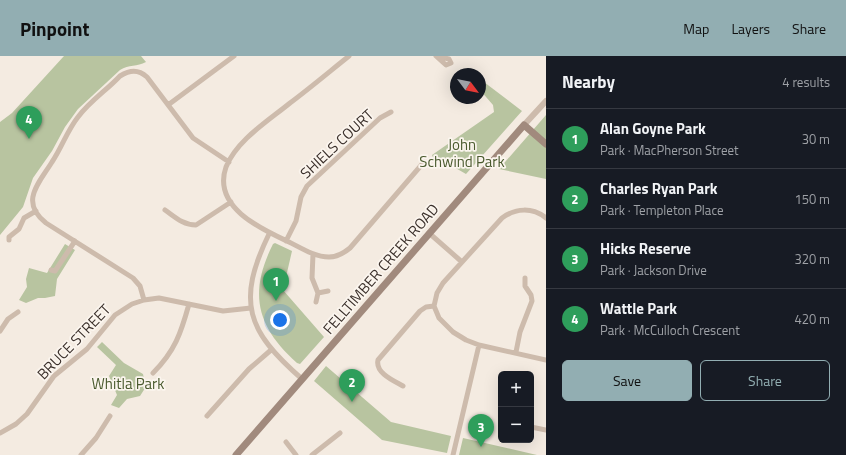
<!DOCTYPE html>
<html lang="en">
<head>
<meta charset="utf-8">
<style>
  body { margin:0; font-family:"Titillium Web",sans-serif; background:#242831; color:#f1f3f6 }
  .controls { position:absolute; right:12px; bottom:12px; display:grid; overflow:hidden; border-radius:6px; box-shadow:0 4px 16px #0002 }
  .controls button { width:36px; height:36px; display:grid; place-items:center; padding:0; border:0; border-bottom:1px solid #363941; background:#171b24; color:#f1f3f6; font:20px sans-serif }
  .compass { position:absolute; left:450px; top:12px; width:36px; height:36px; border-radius:50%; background:#171b24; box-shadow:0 4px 16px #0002; rotate:122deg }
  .you { position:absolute; left:280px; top:264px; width:14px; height:14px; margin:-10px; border:3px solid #fff; border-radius:50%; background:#1a73e8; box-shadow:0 0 0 6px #1a73e833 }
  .badge { display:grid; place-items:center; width:26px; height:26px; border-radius:50%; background:#92aeb2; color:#fff; font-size:13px; font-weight:700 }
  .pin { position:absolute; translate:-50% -33px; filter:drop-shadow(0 1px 2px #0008) }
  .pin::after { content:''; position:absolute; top:21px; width:14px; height:12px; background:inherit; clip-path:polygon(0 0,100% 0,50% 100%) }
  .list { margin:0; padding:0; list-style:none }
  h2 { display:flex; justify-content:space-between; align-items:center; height:52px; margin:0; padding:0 16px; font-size:17px }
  h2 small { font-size:13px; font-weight:400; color:#9ea1a6 }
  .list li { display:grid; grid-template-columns:26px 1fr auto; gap:12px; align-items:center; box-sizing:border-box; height:60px; padding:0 16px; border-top:1px solid #363941 }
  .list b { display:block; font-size:15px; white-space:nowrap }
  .list p { margin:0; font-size:13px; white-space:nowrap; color:#9ea1a6 }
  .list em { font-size:13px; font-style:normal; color:#9ea1a6 }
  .actions { display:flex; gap:8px; padding:12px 16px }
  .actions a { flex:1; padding:9px 0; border:1px solid #92aeb2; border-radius:6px; text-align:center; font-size:14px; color:#92aeb2 }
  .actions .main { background:#92aeb2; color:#111 }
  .map { position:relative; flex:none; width:546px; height:399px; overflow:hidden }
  header { display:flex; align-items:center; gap:24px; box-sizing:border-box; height:56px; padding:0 20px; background:#92aeb2; color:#111 }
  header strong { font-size:19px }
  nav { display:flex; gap:22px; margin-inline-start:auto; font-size:14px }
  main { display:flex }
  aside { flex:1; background:#171b24 }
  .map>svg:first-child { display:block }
  .green { fill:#b8c4a0 }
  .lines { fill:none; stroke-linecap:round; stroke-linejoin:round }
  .minor { stroke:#cdbbac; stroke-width:5 }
  .tertiary { stroke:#cdbbac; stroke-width:6 }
  .secondary { stroke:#a18a7d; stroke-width:7 }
  .labels { text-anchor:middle; stroke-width:3.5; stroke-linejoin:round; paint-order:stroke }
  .street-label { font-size:15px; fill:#3b302b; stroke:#fbf5ee }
  .park-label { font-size:15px; fill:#4a5a2e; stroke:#fbf5ee }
</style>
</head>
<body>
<header>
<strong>Pinpoint</strong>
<nav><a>Map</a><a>Layers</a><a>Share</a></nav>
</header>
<main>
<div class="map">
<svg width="546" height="399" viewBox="0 0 546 399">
  <rect width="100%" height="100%" fill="#f4ebe1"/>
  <path class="green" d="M 64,0 L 141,0 L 146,6 C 137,11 129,8 120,14 L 78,53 L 65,71 L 52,95 L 33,122 L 23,151 L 0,179 L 0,66 L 12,57 Z
    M 480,23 L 522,55 L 466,118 L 445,106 L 435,106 L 432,99 L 494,56 L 493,49 L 480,34 Z
    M 546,59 L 546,123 L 499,113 Z
    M 275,187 L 292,195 L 283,234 L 324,281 L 300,308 L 297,307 C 257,271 248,238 273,188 Z
    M 65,188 L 75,194 L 57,223 L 55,240 L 45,242 L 38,242 L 26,247 L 19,244 L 27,231 L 26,223 L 29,212 L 47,217 Z
    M 102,286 L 124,307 L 143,318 L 144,323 L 149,326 L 140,340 L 127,343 L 119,352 L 111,349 L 117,339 L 109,320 L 116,309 L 97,291 Z
    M 326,310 L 391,366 L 451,380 L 447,397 L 382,384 L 314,325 Z
    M 463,382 L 537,399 L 459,399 Z"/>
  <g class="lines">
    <path class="minor" d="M 349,0 C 329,16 310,32 290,47 C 268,65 237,84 226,111 C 212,151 261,173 289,186 C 301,192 315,201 329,201 C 337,201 344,197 350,192 L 424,106
      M 436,0 L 446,9 L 451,7 L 449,3 L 437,0
      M 168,49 L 234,0
      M 165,154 C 175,161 183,169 196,169 L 231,146
      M 546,162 C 532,151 516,152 502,162 L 443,227 L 437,237 L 434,250 L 439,262 L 453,276 L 466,284 L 479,289 L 546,304
      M 429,177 L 462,206
      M 269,178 C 236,246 247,275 302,323
      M 9,184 L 9,181 L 19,173 L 24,162 L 36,155
      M 286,185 L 296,165 L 301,141 L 307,130 L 380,62 L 391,56
      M 313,198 L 312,222 L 318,237
      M 51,214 L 55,215 L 75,185
      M 144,244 L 140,230 L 133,222 L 46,167 C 19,146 39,127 52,106 C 62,91 67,75 78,61 C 90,45 107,34 120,20 C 130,14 138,13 147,21 L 193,82 L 229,106
      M 316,246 L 318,237 L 328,235
      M 0,275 L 8,263 L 18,256
      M 516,296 L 520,276 L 532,245 L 531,239 L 525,230 L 525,222
      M 153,317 C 175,295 181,277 189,248
      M 403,330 C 394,325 375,317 378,304 L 420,255 L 426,251 L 434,250
      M 207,360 L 249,313 L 271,294
      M 531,371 L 546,374
      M 0,377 L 16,368 L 27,358 L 54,320 L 87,293 L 115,259 L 132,248 L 144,244 L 159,242 L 223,255 L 251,252
      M 286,386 L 296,399
      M 81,399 L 96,382 L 110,360
      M 312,399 L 340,377
      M 453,399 L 479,289"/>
    <path class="tertiary" d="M 524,69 L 546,45"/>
    <path class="secondary" d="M 236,399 L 524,69 L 546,88"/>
  </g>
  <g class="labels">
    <g class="street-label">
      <text transform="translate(337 88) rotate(-43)" y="5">SHIELS COURT</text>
      <text transform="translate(381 213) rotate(-49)" y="5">FELLTIMBER CREEK ROAD</text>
      <text transform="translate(74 286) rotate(-46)" y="5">BRUCE STREET</text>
    </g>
    <g class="park-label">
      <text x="462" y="94">John<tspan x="462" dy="17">Schwind Park</tspan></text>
      <text x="128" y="333">Whitla Park</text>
    </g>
  </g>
</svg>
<div class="controls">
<button>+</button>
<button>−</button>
</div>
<svg class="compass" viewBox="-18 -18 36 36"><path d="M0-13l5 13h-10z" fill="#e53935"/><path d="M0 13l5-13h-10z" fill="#9ea1a6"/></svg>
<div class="you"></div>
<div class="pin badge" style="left:276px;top:245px;background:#2e9e5b">1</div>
<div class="pin badge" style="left:352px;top:346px;background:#2e9e5b">2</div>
<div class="pin badge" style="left:481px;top:391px;background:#2e9e5b">3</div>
<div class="pin badge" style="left:29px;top:83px;background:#2e9e5b">4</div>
</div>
<aside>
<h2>Nearby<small>4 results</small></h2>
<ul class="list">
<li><span class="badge" style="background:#2e9e5b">1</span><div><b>Alan Goyne Park</b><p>Park · MacPherson Street</p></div><em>30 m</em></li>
<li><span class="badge" style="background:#2e9e5b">2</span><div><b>Charles Ryan Park</b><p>Park · Templeton Place</p></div><em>150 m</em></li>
<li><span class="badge" style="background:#2e9e5b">3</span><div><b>Hicks Reserve</b><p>Park · Jackson Drive</p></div><em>320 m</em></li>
<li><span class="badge" style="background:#2e9e5b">4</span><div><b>Wattle Park</b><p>Park · McCulloch Crescent</p></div><em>420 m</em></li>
</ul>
<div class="actions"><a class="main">Save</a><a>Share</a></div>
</aside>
</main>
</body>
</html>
